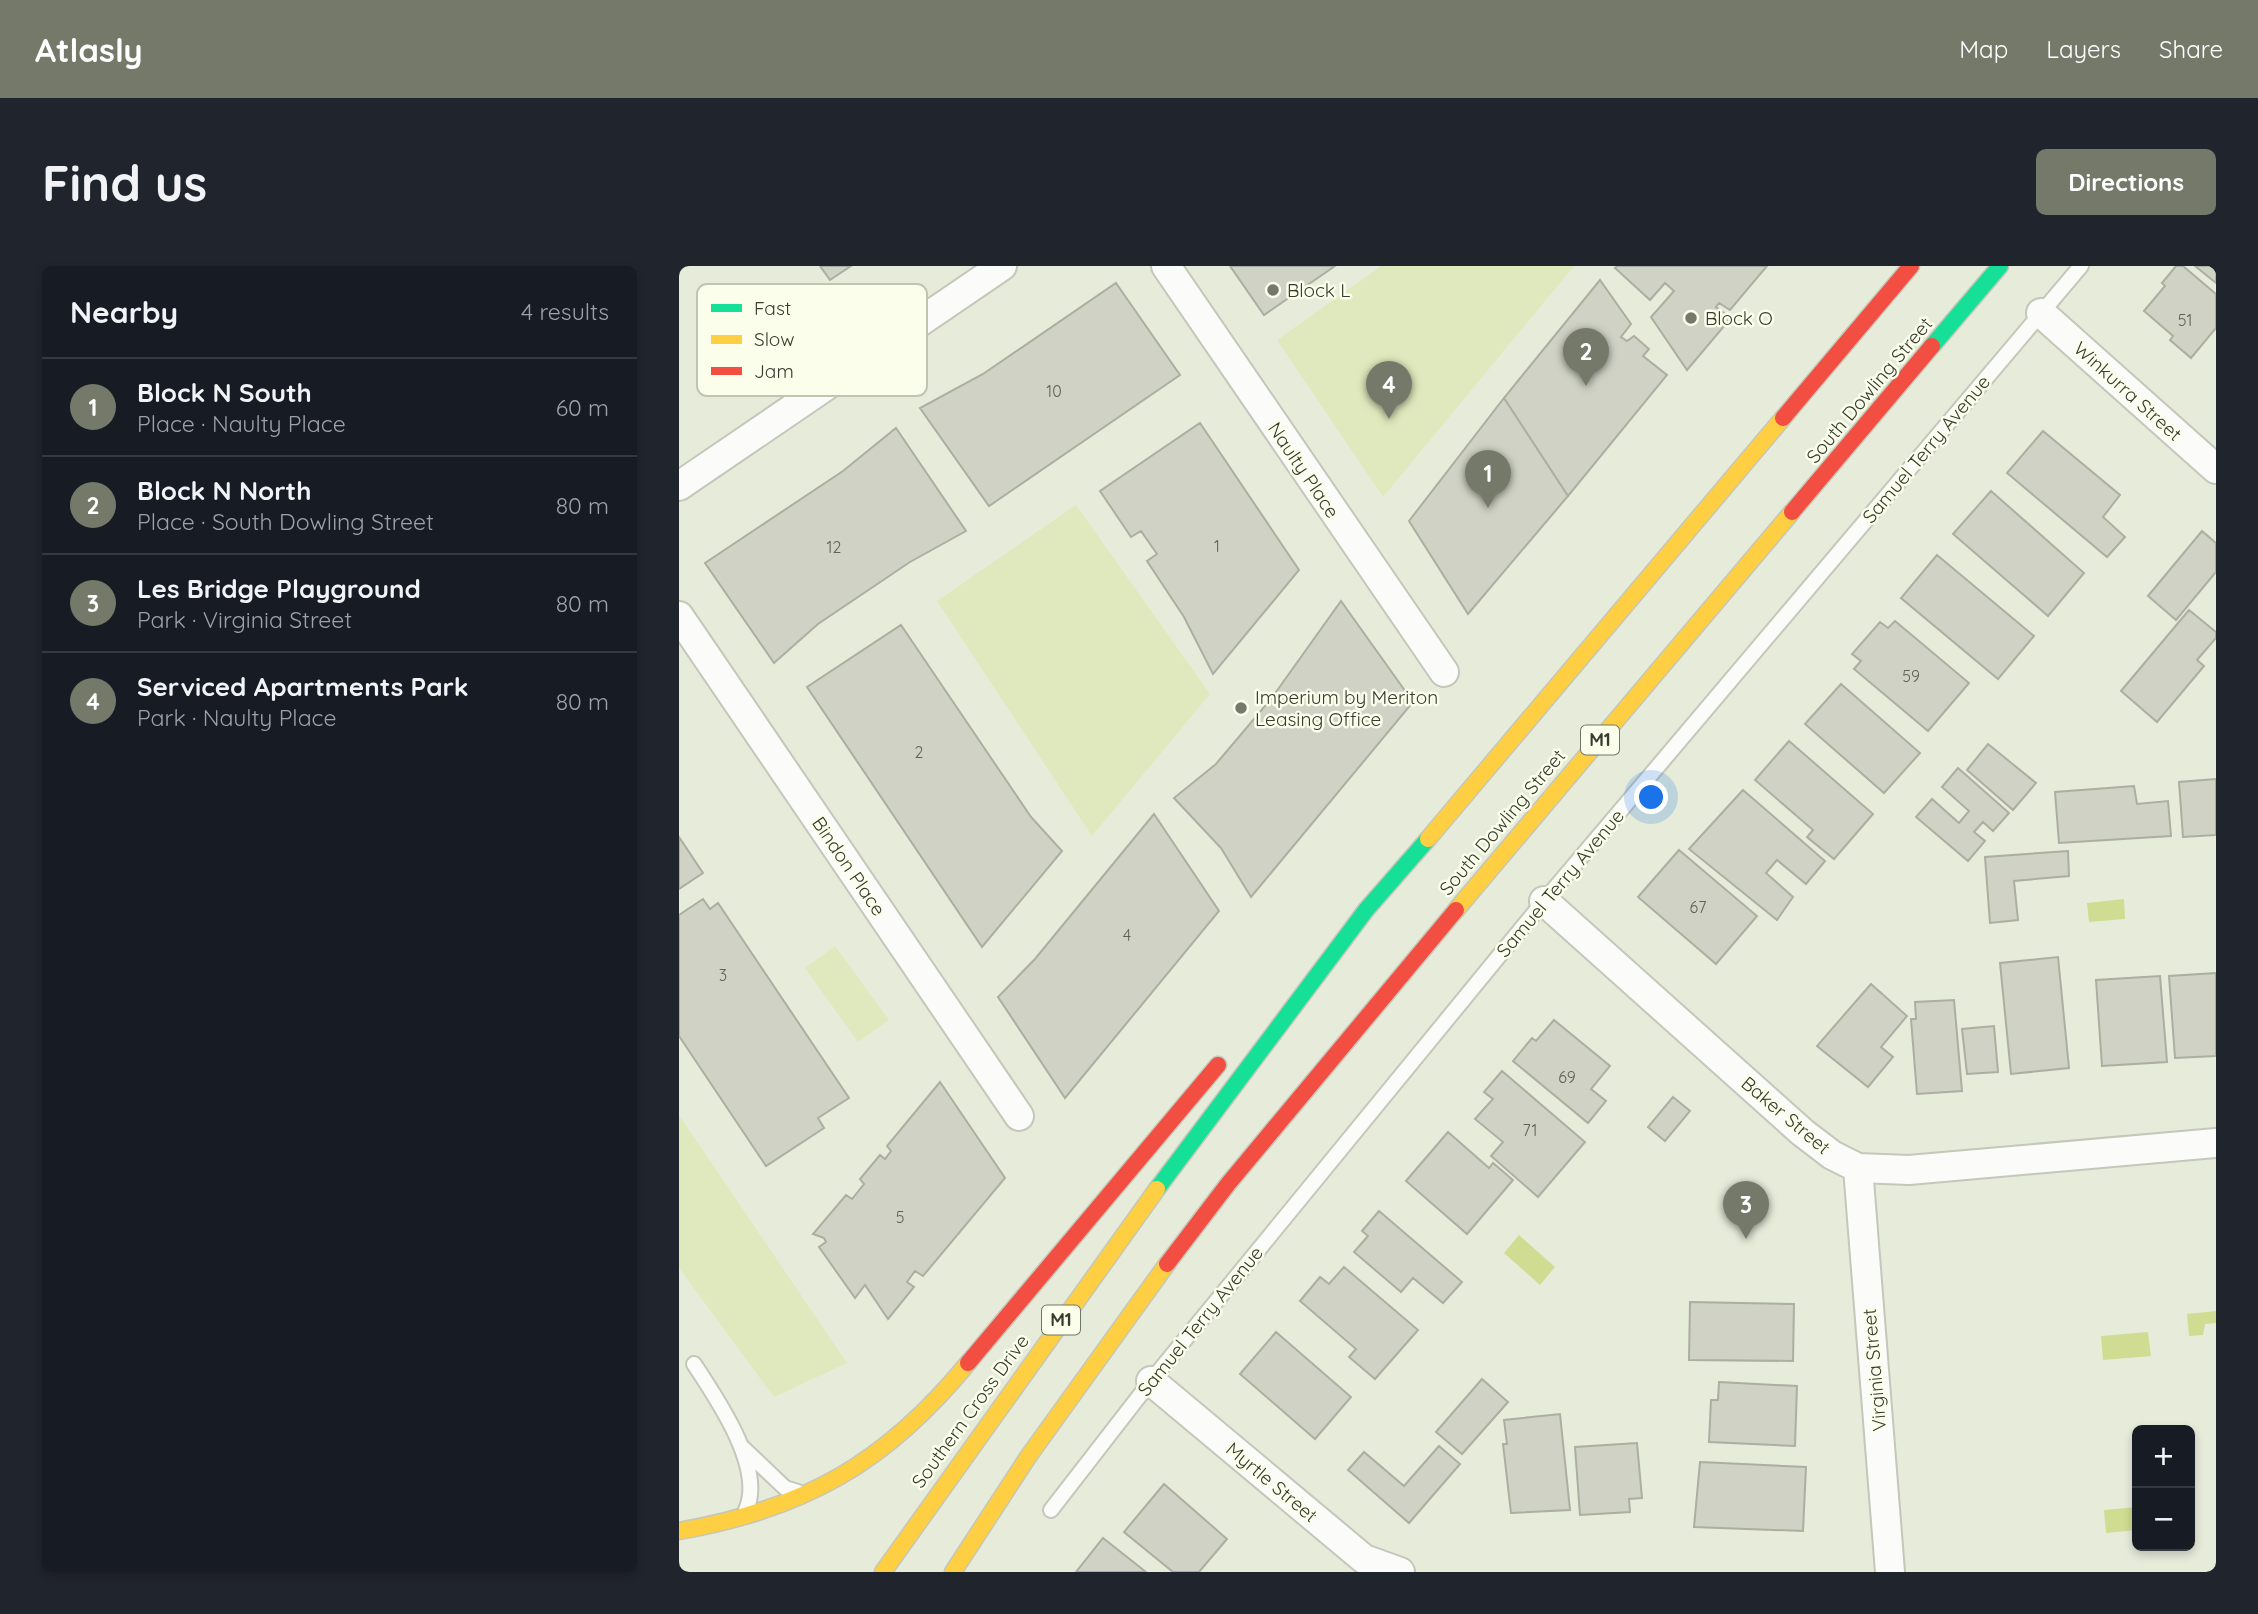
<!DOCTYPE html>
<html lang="en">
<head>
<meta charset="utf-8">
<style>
  body { margin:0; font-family:Quicksand,sans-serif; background:#20242c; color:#f1f3f6 }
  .controls { position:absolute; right:21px; bottom:21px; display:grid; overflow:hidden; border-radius:10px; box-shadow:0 4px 10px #0003 }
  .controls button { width:63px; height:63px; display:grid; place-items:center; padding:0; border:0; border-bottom:2px solid #363941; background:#171b24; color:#f1f3f6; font:35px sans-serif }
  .you { position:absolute; left:973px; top:532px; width:24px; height:24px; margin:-18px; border:5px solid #fff; border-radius:50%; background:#1a73e8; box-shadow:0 0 0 10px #1a73e833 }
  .badge { display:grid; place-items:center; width:46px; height:46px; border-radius:50%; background:#75796a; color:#fff; font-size:23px; font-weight:700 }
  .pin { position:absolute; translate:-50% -58px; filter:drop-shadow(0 2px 4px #0008) }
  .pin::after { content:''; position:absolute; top:37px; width:24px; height:21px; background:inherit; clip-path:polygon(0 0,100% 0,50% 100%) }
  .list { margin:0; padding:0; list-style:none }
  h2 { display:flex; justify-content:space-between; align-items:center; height:91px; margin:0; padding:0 28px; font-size:30px }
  h2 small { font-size:23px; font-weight:400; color:#9ea1a6 }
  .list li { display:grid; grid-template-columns:46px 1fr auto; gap:21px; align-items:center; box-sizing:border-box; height:98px; padding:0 28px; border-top:2px solid #363941 }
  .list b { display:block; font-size:26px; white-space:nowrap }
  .list p { margin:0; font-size:23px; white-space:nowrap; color:#9ea1a6 }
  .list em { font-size:23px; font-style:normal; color:#9ea1a6 }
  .map { position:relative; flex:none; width:1537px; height:1306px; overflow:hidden; border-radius:10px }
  header { display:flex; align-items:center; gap:42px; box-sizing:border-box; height:98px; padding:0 35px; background:#75796a; color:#fff }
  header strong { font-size:33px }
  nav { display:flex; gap:38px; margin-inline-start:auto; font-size:24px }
  .intro { display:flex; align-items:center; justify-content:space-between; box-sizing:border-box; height:168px; padding:0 42px }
  h1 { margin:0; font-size:49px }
  .button { padding:18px 32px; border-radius:10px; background:#75796a; color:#fff; font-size:24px; font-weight:700 }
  main { display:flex; gap:42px; padding:0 42px }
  aside { flex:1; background:#171b24; border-radius:10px; box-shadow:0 4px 10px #0003 }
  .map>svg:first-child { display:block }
  .green { fill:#e0e9bd }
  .water { fill:#cfdc92 }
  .building { fill:#cfd2c4; stroke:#acaea1; stroke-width:2 }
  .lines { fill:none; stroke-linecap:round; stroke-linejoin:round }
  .lane-casing { stroke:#c4c7b9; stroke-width:18 }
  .street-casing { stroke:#c4c7b9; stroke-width:32 }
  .fast-casing { stroke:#c4c7b9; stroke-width:19 }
  .slow-casing { stroke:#c4c7b9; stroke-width:19 }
  .jam-casing { stroke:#c4c7b9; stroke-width:19 }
  .lane { stroke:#fbfcf9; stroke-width:14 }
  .street { stroke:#fbfcf9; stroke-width:28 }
  .fast { stroke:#16e098; stroke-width:16 }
  .slow { stroke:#ffcf43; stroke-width:16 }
  .jam { stroke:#f24e42; stroke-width:16 }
  .poi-dot { fill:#75796a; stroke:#fafeeb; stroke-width:2.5 }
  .labels { text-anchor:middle; stroke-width:5; stroke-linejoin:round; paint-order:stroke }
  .number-label { font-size:16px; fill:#5f6255 }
  .shield { fill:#fafeeb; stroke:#727667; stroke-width:2 }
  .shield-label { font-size:18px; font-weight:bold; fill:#383b2e }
  .poi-label { font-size:19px; fill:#383b2e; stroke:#fafeeb; text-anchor:start }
  .street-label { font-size:19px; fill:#383b2e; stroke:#fafeeb }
  .key { fill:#fafeeb; stroke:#c0c4b2; stroke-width:2 }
  .key-label { font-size:19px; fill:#383b2e }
</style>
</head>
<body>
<header>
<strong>Atlasly</strong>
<nav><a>Map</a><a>Layers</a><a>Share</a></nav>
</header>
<div class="intro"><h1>Find us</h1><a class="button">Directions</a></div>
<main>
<aside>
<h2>Nearby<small>4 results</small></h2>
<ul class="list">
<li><span class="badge">1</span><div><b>Block N South</b><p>Place · Naulty Place</p></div><em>60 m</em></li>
<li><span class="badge">2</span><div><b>Block N North</b><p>Place · South Dowling Street</p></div><em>80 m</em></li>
<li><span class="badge">3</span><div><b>Les Bridge Playground</b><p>Park · Virginia Street</p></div><em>80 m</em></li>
<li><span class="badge">4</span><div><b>Serviced Apartments Park</b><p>Park · Naulty Place</p></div><em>80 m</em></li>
</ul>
</aside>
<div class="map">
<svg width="1537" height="1306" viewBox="0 0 1537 1306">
  <rect width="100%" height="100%" fill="#e7ebda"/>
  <path class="green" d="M 702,0 L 895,0 L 704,231 L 598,74 Z
    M 397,239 L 531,428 L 413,570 L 258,335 Z
    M 156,680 L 210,754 L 179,776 L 126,702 Z
    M 0,849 L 168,1097 L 95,1131 L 0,1002 Z"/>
  <path class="water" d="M 1445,633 L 1446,653 L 1410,656 L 1408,637 Z
    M 840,969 L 876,1001 L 861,1019 L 825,987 Z
    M 1537,1045 L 1537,1057 L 1526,1058 L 1524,1069 L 1510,1070 L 1508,1048 Z
    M 1469,1066 L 1472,1090 L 1424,1094 L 1422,1070 Z
    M 1458,1241 L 1458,1264 L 1427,1267 L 1425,1244 Z"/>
  <path class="building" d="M 141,0 L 172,0 L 151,14 Z
    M 551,0 L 656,0 L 585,49 Z
    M 938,0 L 1088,0 L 1051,44 L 1040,37 L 1037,41 L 1052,52 L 1008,104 L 972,51 L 995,25 L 986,17 L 971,34 L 936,2 Z
    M 1497,0 L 1504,0 L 1537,28 L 1537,62 L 1512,92 L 1491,74 L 1494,70 L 1465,45 L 1486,20 L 1483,17 Z
    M 1516,0 L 1537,0 L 1537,17 Z
    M 921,14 L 952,58 L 942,71 L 948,75 L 955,70 L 970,83 L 964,90 L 988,109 L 889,230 L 825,132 Z
    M 437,17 L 501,109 L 310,240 L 241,142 L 304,108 Z
    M 825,132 L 889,230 L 789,348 L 730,255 Z
    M 521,157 L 620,304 L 534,408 L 505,351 L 468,295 L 478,288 L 462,265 L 452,271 L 421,225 Z
    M 217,162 L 287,265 L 231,296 L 139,358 L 95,397 L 26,297 L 164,205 Z
    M 1364,165 L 1441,229 L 1424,251 L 1446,271 L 1428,291 L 1328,207 Z
    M 1312,225 L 1405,307 L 1369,350 L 1274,268 Z
    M 1523,265 L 1537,277 L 1537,306 L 1497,354 L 1469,330 Z
    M 1258,289 L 1355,370 L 1319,413 L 1222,332 Z
    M 662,335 L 734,436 L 572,631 L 542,582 L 495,532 L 537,498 L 592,433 Z
    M 1510,344 L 1537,366 L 1537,372 L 1518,394 L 1525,400 L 1478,456 L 1442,425 Z
    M 1216,355 L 1290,417 L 1249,465 L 1175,403 L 1182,395 L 1173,388 L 1201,356 L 1209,362 Z
    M 222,359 L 352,551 L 383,585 L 303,681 L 128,421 Z
    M 1162,418 L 1241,487 L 1205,527 L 1126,458 Z
    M 1110,475 L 1194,548 L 1155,593 L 1128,571 L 1134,564 L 1076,514 Z
    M 1309,478 L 1357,517 L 1334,544 L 1288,504 Z
    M 1279,502 L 1330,547 L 1314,565 L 1304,556 L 1295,566 L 1306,575 L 1289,595 L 1237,551 L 1253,533 L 1280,557 L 1290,545 L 1263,521 Z
    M 1537,513 L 1537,569 L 1504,571 L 1500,516 Z
    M 1455,520 L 1458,538 L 1489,535 L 1492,570 L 1380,577 L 1376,526 Z
    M 1064,524 L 1146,595 L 1127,618 L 1098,594 L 1087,607 L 1114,631 L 1098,654 L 1010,583 Z
    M 475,548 L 540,645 L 386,832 L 319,731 L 356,693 Z
    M 0,571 L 24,607 L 0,623 Z
    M 1000,584 L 1078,650 L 1037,698 L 959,631 Z
    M 1389,585 L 1390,610 L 1335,615 L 1339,654 L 1311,657 L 1306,591 Z
    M 24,633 L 31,643 L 39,637 L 170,832 L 139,852 L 145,862 L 87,900 L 0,770 L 0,649 Z
    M 1379,691 L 1390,802 L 1332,808 L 1321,697 Z
    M 1537,707 L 1537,790 L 1496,792 L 1490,710 Z
    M 1481,710 L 1488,796 L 1423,800 L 1417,714 Z
    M 1192,718 L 1228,750 L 1202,781 L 1214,791 L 1189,821 L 1138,780 Z
    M 1275,734 L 1283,825 L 1238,828 L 1232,753 L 1237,753 L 1236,736 Z
    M 875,754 L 931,800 L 912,823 L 927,835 L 909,857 L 834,795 L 853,772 L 857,775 Z
    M 1315,760 L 1319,806 L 1288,808 L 1283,763 Z
    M 823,805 L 906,876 L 859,931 L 812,890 L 824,876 L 796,853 L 814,833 L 805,826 Z
    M 261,816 L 326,912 L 244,1010 L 236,1005 L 228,1016 L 235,1021 L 209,1053 L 186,1019 L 176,1032 L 140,981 L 147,976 L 145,972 L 134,968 L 167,929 L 173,933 L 185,918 L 181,913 L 201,889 L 206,893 L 212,885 L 208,880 Z
    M 994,831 L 1011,845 L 986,875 L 969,861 Z
    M 769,866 L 810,902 L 814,897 L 834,914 L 788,968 L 727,915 Z
    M 700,945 L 783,1016 L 764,1037 L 734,1012 L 722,1026 L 675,986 L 689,970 L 683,965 Z
    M 665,1001 L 739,1064 L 696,1113 L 670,1091 L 677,1083 L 621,1035 L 641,1011 L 650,1018 Z
    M 1011,1036 L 1115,1038 L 1114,1095 L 1010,1094 Z
    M 597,1066 L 672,1131 L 636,1173 L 561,1108 Z
    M 803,1113 L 829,1136 L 783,1188 L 757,1166 Z
    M 1040,1116 L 1118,1120 L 1116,1180 L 1030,1176 L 1032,1134 L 1039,1134 Z
    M 881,1148 L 891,1244 L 832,1247 L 824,1178 L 828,1178 L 825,1154 Z
    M 958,1177 L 963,1232 L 950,1233 L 951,1246 L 901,1249 L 896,1181 Z
    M 760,1180 L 781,1198 L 730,1257 L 669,1204 L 685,1186 L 725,1220 Z
    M 1021,1196 L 1127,1201 L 1124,1265 L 1015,1261 Z
    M 485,1218 L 548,1273 L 520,1306 L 494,1306 L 445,1266 Z
    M 424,1272 L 467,1306 L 397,1306 Z"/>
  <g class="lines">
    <defs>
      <path id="lane" d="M 15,1098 C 38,1133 86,1202 67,1244
        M 62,1180 L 106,1222 L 119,1226
        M 372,1244 L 472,1115 L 865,635 L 1402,0"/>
      <path id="street" d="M 487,0 L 765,406
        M 1362,47 L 1537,203
        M 0,220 L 323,0
        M 0,350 L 340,850
        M 865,635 L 1123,866 L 1153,889 L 1179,902 L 1230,904 L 1537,877
        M 1179,902 L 1211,1306
        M 472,1115 L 685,1293 L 721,1306"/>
      <path id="fast" d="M 1253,80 L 1321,0
        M 478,923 L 687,644 L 749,573"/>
      <path id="slow" d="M 749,573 L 1104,152
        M 777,644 L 1113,246
        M 0,1265 C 126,1243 208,1196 289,1097
        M 204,1306 L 478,923
        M 274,1306 L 349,1191 L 488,998"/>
      <path id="jam" d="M 1104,152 L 1232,0
        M 1113,246 L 1253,80
        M 488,998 L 549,918 L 777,644
        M 289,1097 L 539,799"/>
    </defs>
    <use href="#lane" class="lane-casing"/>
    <use href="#street" class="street-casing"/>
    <use href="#fast" class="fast-casing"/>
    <use href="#slow" class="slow-casing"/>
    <use href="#jam" class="jam-casing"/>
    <use href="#lane" class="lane"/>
    <use href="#street" class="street"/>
    <use href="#fast" class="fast"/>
    <use href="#slow" class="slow"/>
    <use href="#jam" class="jam"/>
  </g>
  <g class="poi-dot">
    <circle cx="594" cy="24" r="7"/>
    <circle cx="1012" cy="52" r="7"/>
    <circle cx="562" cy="442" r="7"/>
  </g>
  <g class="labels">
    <g class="number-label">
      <text x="1506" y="60">51</text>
      <text x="375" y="131">10</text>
      <text x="538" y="286">1</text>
      <text x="155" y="287">12</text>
      <text x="1232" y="416">59</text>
      <text x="240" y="492">2</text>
      <text x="1019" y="647">67</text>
      <text x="448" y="675">4</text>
      <text x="44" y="715">3</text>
      <text x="888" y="817">69</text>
      <text x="851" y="870">71</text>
      <text x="221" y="957">5</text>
    </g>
    <g class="shield">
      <rect x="902" y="459.5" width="38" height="29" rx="5"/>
      <rect x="363" y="1039.5" width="38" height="29" rx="5"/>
    </g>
    <g class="shield-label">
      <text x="921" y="480">M1</text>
      <text x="382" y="1060">M1</text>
    </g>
    <g class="poi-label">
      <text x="608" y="31">Block L</text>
      <text x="1026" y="59">Block O</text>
      <text x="576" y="438">Imperium by Meriton<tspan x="576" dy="22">Leasing Office</tspan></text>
    </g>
    <g class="street-label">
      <text transform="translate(1190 124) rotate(-50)" y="7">South Dowling Street</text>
      <text transform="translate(1449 125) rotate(42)" y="7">Winkurra Street</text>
      <text transform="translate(1247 183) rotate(-50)" y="7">Samuel Terry Avenue</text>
      <text transform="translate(625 204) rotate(56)" y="7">Naulty Place</text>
      <text transform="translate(823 556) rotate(-50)" y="7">South Dowling Street</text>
      <text transform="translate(170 600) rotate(56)" y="7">Bindon Place</text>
      <text transform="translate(881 617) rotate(-50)" y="7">Samuel Terry Avenue</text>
      <text transform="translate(1107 849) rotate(40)" y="7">Baker Street</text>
      <text transform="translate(521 1055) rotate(-51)" y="7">Samuel Terry Avenue</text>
      <text transform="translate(1195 1104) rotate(-95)" y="7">Virginia Street</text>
      <text transform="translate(291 1145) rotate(-54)" y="7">Southern Cross Drive</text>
      <text transform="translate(593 1216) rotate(40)" y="7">Myrtle Street</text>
    </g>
  </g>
  <rect x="18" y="18" width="230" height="112" rx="10" class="key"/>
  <rect x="32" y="38" width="31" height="8" fill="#16e098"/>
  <rect x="32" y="69" width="31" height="9" fill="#ffcf43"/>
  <rect x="32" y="101" width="31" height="8" fill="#f24e42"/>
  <g class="key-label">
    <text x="75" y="49">Fast</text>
    <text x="75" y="80">Slow</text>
    <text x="75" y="112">Jam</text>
  </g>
</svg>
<div class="controls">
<button>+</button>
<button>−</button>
</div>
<div class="you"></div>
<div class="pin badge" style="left:809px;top:242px">1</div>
<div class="pin badge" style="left:907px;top:120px">2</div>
<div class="pin badge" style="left:1067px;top:973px">3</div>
<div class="pin badge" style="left:710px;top:153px">4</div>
</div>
</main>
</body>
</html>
